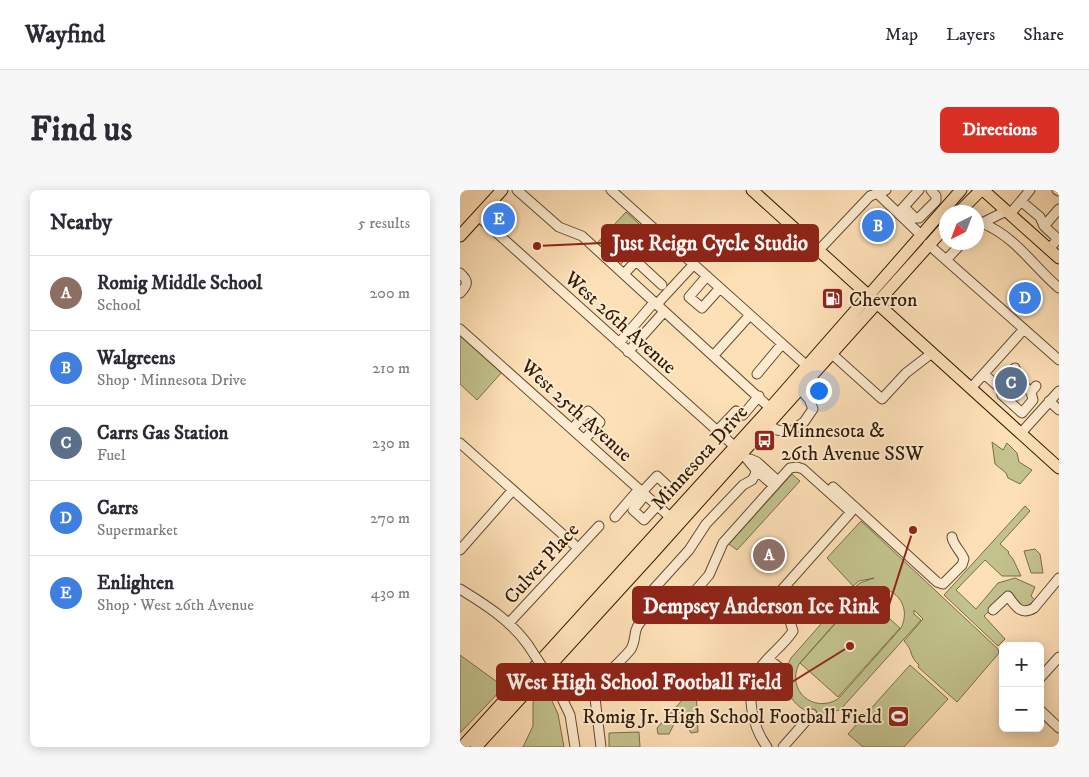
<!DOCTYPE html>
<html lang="en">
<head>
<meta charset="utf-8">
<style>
  body { margin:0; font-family:"IM FELL DW Pica",serif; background:#f7f7f7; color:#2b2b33 }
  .controls { position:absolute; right:15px; bottom:15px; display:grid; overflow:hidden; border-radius:8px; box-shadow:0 2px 12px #0003 }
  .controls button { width:45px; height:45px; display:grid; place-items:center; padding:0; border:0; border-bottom:1px solid #e1e1e2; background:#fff; color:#2b2b33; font:25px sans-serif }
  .compass { position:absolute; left:479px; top:15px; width:45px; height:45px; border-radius:50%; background:#fff; box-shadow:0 2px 12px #0003; rotate:222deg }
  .you { position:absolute; left:358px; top:200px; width:18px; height:18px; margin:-12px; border:4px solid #fff; border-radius:50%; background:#1a73e8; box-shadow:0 0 0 8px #1a73e833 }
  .badge { display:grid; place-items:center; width:32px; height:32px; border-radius:50%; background:#d93025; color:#fff; font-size:16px; font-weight:700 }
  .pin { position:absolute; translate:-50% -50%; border:2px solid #fff; box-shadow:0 1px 5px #0006 }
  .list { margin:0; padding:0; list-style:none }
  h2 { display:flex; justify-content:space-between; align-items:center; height:65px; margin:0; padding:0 20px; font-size:21px }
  h2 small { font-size:16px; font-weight:400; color:#7c7c81 }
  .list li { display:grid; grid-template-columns:32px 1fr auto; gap:15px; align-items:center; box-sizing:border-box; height:75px; padding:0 20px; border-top:1px solid #e1e1e2 }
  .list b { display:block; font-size:19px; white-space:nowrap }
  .list p { margin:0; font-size:16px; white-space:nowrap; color:#7c7c81 }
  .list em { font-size:16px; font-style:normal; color:#7c7c81 }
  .map { position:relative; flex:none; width:599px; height:557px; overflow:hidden; border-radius:8px }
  header { display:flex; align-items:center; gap:30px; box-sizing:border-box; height:70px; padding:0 25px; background:#fff; border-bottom:1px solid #e1e1e2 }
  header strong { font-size:24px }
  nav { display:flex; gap:28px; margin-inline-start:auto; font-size:18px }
  .intro { display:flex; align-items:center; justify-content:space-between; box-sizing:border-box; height:120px; padding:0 30px }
  h1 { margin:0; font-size:35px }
  .button { padding:12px 22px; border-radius:8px; background:#d93025; color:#fff; font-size:18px; font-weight:700 }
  main { display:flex; gap:30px; padding:0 30px }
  aside { flex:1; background:#fff; border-radius:8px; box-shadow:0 2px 12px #0003 }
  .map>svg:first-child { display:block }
  .green { fill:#c2c28d; stroke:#7a6e48; fill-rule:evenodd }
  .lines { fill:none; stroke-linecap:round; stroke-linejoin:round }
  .minor-tunnel { stroke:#d5b993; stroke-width:9; stroke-dasharray:9 4.5; stroke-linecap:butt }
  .minor-casing { stroke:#644c31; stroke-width:11 }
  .major-casing { stroke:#311b04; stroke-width:13 }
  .minor { stroke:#feebd0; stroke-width:9 }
  .major { stroke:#fee0b7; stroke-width:11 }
  .minor-bridge-casing { stroke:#644c31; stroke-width:11; stroke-linecap:butt }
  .minor-bridge { stroke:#feebd0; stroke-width:9 }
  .labels { text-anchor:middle; stroke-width:4; stroke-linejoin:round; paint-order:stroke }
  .poi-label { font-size:20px; fill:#311b04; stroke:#feebd0; text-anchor:start }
  .street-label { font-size:20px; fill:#311b04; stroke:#feebd0 }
  .leader { fill:none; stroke:#8f2418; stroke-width:2 }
  .callout-dot { fill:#8f2418; stroke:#feebd0; stroke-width:2 }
  .callout { fill:#8f2418; stroke:#8f2418; stroke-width:2 }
  .callout-label { font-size:21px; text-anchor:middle; font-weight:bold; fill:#fff }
</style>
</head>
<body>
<header>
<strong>Wayfind</strong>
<nav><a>Map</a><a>Layers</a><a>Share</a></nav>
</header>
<div class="intro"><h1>Find us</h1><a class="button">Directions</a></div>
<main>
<aside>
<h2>Nearby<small>5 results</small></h2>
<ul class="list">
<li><span class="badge" style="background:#8d6e63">A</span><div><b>Romig Middle School</b><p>School</p></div><em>200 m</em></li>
<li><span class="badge" style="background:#3f7fe0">B</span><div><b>Walgreens</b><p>Shop · Minnesota Drive</p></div><em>210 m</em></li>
<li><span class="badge" style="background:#5c6f8a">C</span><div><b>Carrs Gas Station</b><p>Fuel</p></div><em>230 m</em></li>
<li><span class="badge" style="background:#3f7fe0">D</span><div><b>Carrs</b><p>Supermarket</p></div><em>270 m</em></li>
<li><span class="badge" style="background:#3f7fe0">E</span><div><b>Enlighten</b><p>Shop · West 26th Avenue</p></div><em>430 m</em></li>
</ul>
</aside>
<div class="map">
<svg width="599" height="557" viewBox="0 0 599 557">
  <rect width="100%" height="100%" fill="#fee0b7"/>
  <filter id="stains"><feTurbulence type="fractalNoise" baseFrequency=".004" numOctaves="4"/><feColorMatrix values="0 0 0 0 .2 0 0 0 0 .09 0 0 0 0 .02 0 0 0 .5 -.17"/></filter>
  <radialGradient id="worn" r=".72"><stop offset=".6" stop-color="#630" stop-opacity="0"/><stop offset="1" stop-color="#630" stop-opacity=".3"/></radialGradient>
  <path class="green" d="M 166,22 L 190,44 L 159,76 L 136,54 Z
    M 0,144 L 42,182 L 17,210 L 0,194 Z
    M 532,252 L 543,260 L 547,253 L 557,263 L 559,272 L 572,280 L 560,294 L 548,288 L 546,283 L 535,274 Z
    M 332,284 L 340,291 L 277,360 L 269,354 Z
    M 565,316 L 570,321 L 540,354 L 549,362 L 548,363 L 553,369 L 561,386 L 542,386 L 525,370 L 496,400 L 516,419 L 538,393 L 555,388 L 575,397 L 571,406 L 575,410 L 565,418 L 548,403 L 524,426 L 545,449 L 538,456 L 484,405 Z
    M 401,331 L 538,459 L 539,463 L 497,512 L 458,477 L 459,475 C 448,465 454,461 444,451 L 463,429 L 454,420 L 454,424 L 461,430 L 380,520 C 373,521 366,525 358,524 C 330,521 318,491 331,468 L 391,400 L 400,393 L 414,388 L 399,391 L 393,396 L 367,368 ZM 416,398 C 438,398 451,418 441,438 L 378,509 C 353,524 326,500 339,474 L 399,406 L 406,400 Z
    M 575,359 L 580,364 L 583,383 L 571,383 L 564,361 Z
    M 402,404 L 440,438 L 378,507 L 340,473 Z
    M 0,465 L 44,497 L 0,543 Z
    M 450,475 L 488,509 L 444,557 L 403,557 L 388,544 Z
    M 235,496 L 236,497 L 238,542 L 231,543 L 226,534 L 214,534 L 209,544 L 198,544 L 197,538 Z
    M 86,498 L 98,524 L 104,557 L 63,557 L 73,536 L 73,512 Z
    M 179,542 L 180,557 L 149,557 L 149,543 Z"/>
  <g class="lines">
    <path class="minor-tunnel" d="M 538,197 L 550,183
      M 546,208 L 560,192
      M 551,213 L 566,197"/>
    <defs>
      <path id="minor" d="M 57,0 L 99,37 L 122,46 L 310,218
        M 151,0 L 347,176
        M 597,0 L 599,1
        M 417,3 L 461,45
        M 561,11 L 570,0
        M 444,17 L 455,28 L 459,28 L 476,11 L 476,6 L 471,0
        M 441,20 L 459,0
        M 550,24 L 561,11 L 580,27 L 584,36
        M 18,26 L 282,263 L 296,280 L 314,296
        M 522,33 C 556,47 572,75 599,98
        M 516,39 L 522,33 L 546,21
        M 468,54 L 599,170
        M 589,59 L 598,49 L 584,36 L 599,19
        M 359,60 L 410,6 L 426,0
        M 486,70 L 503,52
        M 0,83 C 9,91 8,95 0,103
        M 164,84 L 176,71 L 202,95
        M 247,86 L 229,107 L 242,118 L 260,98
        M 197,114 L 234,74
        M 0,139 L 210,327
        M 159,153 L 191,116
        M 168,162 L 202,124
        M 372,164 L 422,209 L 446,183 L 472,163
        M 254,165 L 290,125
        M 555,178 L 550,183 L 571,202
        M 297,184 L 322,154
        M 524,184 L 541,199 L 542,205 L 562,223 L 573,210 L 571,202 L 576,196
        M 511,198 L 564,139
        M 589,211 L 599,220
        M 308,235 L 317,240 L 330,242 L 344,232 L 353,219 L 349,209 L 340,199
        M 112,239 L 128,221 L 140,232 L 124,250
        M 257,241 L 276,221 L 283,225 L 299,206
        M 561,243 L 599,201
        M 0,253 L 118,358
        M 290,269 L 297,272 L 318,291
        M 373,297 L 477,392 L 483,394 L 502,375 L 504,369 C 501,361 493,355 492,347
        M 182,302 L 197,286 L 213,301
        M 185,305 L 173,320 L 184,330 L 197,316
        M 155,327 L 179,299
        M 0,360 L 52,301
        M 0,399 C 26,415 50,430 68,455
        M 533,420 L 548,406 C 555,416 561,426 574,418 L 599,388
        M 188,424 L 214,425 L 249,385 L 263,353 L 330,278 L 337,277 L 343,279 L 391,322 L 311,412 L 329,428 L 333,441 C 324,455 309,465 299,479 C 284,502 292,536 307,557
        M 49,433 L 139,336
        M 308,469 L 324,481
        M 580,488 L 599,467
        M 98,500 L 110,525 L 115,557
        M 134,500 L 141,557
        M 101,505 L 134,500 C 139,489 162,471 171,459 C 175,452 174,447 176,440 C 178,433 183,429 188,424 L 181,413 L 229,360 L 246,334 L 283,295 L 292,290 L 295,285 L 296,280
        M 580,520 L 599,538
        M 323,557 L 352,524"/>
      <path id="major" d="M 292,0 L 599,278
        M 523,0 L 599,68
        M 499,22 L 521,0
        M 0,46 L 42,0
        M 2,557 L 310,218 L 501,0
        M 16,557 L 192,364 L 487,35"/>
    </defs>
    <use href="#minor" class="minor-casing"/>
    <use href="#major" class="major-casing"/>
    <use href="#minor" class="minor"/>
    <use href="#major" class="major"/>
    <defs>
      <path id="minor-bridge" d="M 68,455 L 96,498"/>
    </defs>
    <use href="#minor-bridge" class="minor-bridge-casing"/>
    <use href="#minor-bridge" class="minor-bridge"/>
  </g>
  <defs>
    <symbol id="fuel-square" viewBox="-11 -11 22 22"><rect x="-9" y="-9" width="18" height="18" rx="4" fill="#8f2418" stroke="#feebd0"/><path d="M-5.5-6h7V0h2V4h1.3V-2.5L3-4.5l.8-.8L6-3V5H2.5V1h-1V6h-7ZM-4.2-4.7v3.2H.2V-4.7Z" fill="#fff"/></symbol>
    <symbol id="bus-square" viewBox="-11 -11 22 22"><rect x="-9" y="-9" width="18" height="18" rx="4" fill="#8f2418" stroke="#feebd0"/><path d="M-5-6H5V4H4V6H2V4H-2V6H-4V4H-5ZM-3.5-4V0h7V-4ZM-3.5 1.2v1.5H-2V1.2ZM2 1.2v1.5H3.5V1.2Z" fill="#fff"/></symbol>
    <symbol id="stadium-square" viewBox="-11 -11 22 22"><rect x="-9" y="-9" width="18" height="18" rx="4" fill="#8f2418" stroke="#feebd0"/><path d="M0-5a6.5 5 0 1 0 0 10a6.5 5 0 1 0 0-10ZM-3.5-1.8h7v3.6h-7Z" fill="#fff"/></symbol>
  </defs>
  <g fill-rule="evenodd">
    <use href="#fuel-square" x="360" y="96" width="25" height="25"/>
    <use href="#bus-square" x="292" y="238" width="25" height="25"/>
    <use href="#stadium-square" x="426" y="514" width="25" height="25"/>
  </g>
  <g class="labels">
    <g class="poi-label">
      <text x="389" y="116">Chevron</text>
      <text x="321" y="247">Minnesota &amp;<tspan x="321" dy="23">26th Avenue SSW</tspan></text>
      <text x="422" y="533" text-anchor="end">Romig Jr. High School Football Field</text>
    </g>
    <g class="street-label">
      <text transform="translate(161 132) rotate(42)" y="7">West 26th Avenue</text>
      <text transform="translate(117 220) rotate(42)" y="7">West 25th Avenue</text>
      <text transform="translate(239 267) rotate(-48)" y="7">Minnesota Drive</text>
      <text transform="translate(81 373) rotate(-48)" y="7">Culver Place</text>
    </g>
  </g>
  <path class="leader" d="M77 56L142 53M453 340L429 415M390 456L332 492"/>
  <g class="callout-dot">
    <circle cx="77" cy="56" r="5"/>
    <circle cx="453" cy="340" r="5"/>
    <circle cx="390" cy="456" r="5"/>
  </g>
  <g class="callout">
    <rect x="142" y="35" width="216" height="36" rx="5"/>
    <rect x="173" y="397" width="256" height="36" rx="5"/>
    <rect x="37" y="474" width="295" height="36" rx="5"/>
  </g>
  <g class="callout-label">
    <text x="250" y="60">Just Reign Cycle Studio</text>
    <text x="301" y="423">Dempsey Anderson Ice Rink</text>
    <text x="184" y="499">West High School Football Field</text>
  </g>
  <rect width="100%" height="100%" filter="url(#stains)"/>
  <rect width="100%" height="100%" fill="url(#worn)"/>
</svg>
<div class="controls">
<button>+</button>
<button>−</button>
</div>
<svg class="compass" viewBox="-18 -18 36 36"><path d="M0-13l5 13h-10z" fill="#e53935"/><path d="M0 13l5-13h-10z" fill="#7c7c81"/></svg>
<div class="you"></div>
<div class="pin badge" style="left:309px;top:365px;background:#8d6e63">A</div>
<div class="pin badge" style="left:418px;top:36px;background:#3f7fe0">B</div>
<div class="pin badge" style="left:551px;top:193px;background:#5c6f8a">C</div>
<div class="pin badge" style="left:565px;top:108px;background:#3f7fe0">D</div>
<div class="pin badge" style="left:39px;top:29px;background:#3f7fe0">E</div>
</div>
</main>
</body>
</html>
